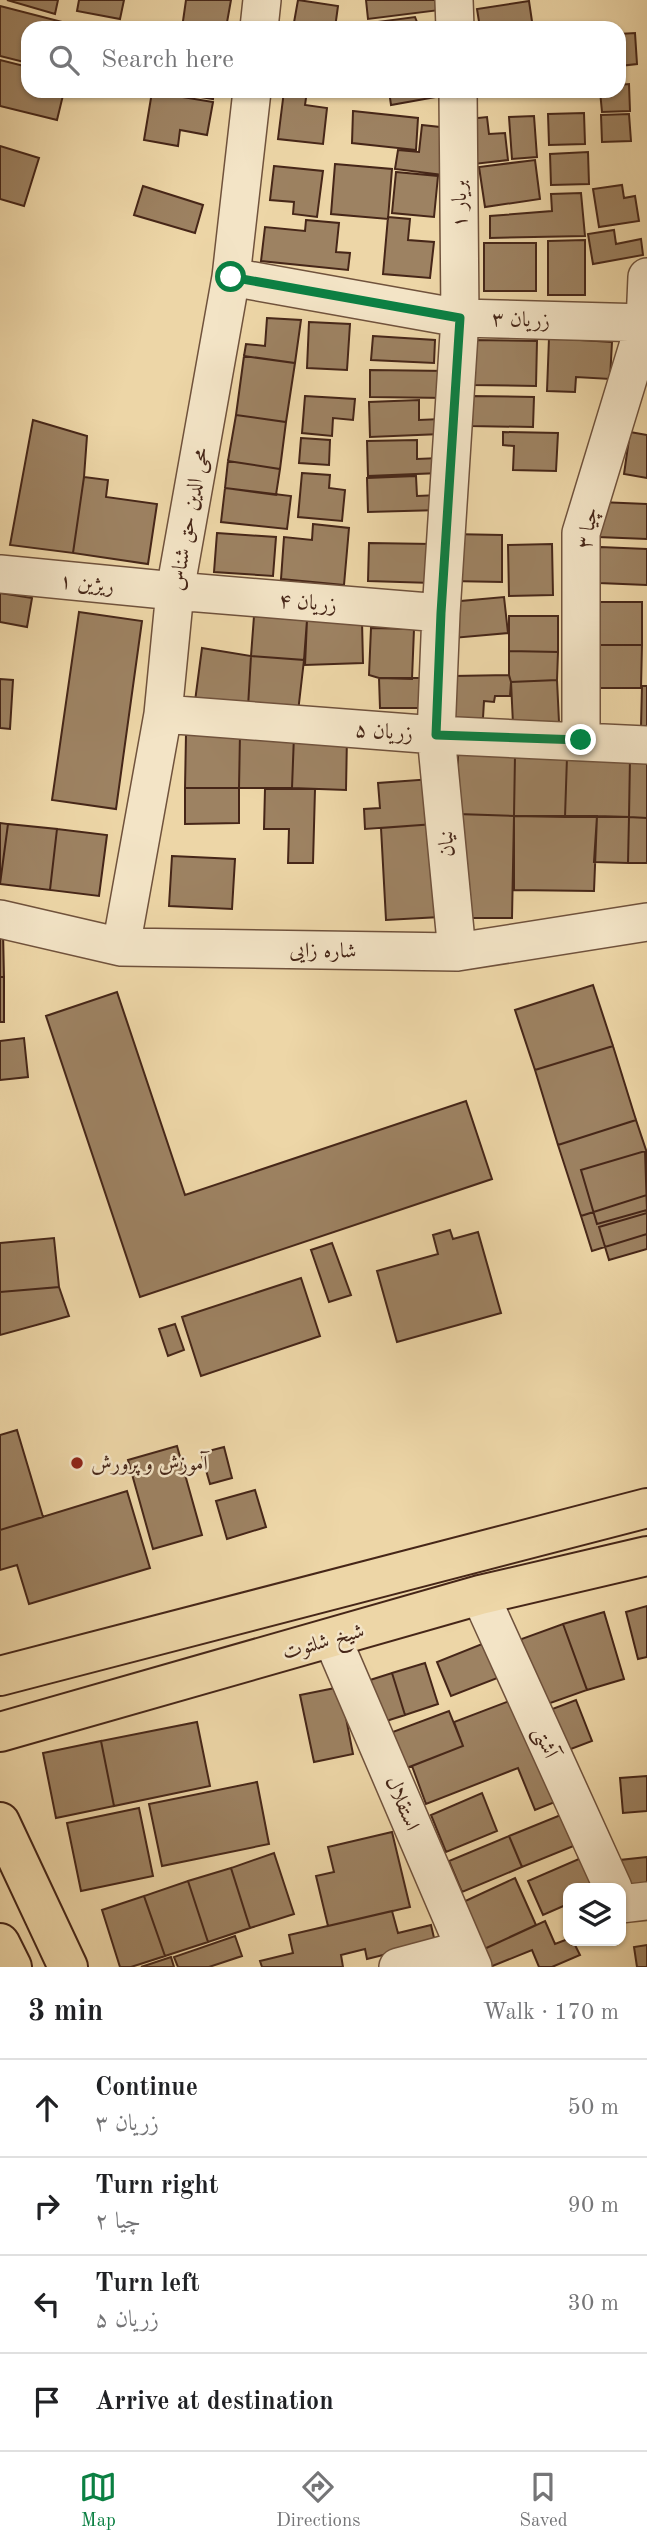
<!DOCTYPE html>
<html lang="en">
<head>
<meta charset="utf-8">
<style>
  body { margin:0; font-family:"Old Standard TT",Amiri,serif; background:#f2f2f2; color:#202124 }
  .controls { position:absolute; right:21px; bottom:21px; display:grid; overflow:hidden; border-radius:14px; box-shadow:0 2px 5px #0004 }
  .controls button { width:63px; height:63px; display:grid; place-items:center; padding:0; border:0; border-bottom:2px solid #e0e0e0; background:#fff; color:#202124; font:35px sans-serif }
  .stop { position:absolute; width:21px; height:21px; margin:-16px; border:5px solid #0b8043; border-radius:50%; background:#fff }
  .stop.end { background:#0b8043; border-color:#fff; box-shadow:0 2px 7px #0008 }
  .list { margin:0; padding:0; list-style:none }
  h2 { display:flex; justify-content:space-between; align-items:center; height:91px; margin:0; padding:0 28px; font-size:30px }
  h2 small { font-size:23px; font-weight:400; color:#757577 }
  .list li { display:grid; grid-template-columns:46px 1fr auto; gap:21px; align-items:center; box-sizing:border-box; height:98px; padding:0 28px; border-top:2px solid #e0e0e0 }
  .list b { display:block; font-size:26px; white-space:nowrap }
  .list p { margin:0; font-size:23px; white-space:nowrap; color:#757577 }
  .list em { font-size:23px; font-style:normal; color:#757577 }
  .icon { flex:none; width:38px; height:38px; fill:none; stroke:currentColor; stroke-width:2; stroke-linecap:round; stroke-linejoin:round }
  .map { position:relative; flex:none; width:647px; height:1967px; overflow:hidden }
  .search { position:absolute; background:#fff; box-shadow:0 2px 5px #0004; left:21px; right:21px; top:21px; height:77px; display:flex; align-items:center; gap:18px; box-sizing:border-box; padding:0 24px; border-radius:21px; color:#757577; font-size:26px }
  .sheet { height:483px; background:#fff }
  nav { display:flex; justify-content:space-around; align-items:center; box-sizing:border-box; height:98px; border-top:2px solid #e0e0e0; background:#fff; font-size:19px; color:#757577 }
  nav a { display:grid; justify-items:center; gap:4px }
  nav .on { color:#0b8043 }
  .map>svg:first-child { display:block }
  .building { fill:#9d8262; stroke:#462618; stroke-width:2 }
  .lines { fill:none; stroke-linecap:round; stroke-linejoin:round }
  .minor-casing { stroke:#70523c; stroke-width:40 }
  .major-casing { stroke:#462618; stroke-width:42 }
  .minor { stroke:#f3e4c6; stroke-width:37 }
  .major { stroke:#edd6a7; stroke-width:38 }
  .route { stroke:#0b8043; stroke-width:9 }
  .poi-dot { fill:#8f2418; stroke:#f3e4c6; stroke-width:2.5 }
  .labels { text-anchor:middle; stroke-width:5; stroke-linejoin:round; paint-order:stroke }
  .street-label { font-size:21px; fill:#462618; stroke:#f3e4c6 }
  .poi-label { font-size:21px; fill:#462618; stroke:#f3e4c6; text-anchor:start }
</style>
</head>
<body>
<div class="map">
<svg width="647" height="1967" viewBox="0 0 647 1967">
  <rect width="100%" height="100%" fill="#edd6a7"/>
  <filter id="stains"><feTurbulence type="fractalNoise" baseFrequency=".00286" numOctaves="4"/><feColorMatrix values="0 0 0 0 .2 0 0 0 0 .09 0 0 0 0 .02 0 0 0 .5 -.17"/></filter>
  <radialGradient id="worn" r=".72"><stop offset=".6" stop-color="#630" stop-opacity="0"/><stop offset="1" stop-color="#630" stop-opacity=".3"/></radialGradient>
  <path class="building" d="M 7,0 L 58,0 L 55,14 Z
    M 79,0 L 124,0 L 120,19 L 77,11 Z
    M 186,0 L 231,0 L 226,28 L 182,28 Z
    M 298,0 L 338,6 L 335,28 L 293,28 Z
    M 366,0 L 439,0 L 440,10 L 368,19 Z
    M 529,1 L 533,28 L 480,28 L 477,9 Z
    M 0,6 L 66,23 L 65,28 L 28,28 L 28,63 L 0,56 Z
    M 415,17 L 419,27 L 440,25 L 440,28 L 363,28 L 362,24 Z
    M 635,33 L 637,64 L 620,66 L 621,83 L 619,83 L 619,34 Z
    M 0,60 L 28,67 L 28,91 L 64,91 L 57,120 L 0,106 Z
    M 629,84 L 630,111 L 602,112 L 600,91 L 619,91 L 619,85 Z
    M 165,91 L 214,91 L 213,99 Z
    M 284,91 L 307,91 L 305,105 L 327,108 L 323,144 L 278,139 Z
    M 389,91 L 446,91 L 447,95 L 391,105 Z
    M 152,92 L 213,102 L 207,135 L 180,130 L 178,146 L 144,140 Z
    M 353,111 L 418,118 L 416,150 L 352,143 Z
    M 584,113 L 585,144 L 549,145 L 548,114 Z
    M 629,114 L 631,141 L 602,142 L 601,115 Z
    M 534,116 L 537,157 L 512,159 L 509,117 Z
    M 487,117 L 489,134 L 505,133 L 508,160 L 474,164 L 469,119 Z
    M 422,125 L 449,128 L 443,175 L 395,169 L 398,150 L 419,152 Z
    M 0,146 L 39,158 L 24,206 L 0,199 Z
    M 588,152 L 589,184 L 551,185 L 550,154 Z
    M 535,160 L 540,199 L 485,207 L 479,167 Z
    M 335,164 L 392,169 L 388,219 L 331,214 Z
    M 274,166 L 323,171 L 317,217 L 293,214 L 294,202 L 270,200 Z
    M 396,172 L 438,176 L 434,217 L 392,213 Z
    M 622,185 L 624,198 L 635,196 L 639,221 L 599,227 L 593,189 Z
    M 143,186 L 203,205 L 195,233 L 134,215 Z
    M 581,193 L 585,236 L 490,238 L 490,216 L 552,211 L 551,194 Z
    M 388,217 L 410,219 L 408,240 L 434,242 L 430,278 L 383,274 Z
    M 306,220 L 339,223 L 336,252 L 350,253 L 348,270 L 261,261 L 265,227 L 305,231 Z
    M 614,230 L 616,244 L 641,239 L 643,255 L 593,264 L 588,234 Z
    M 585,240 L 585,295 L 548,295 L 548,241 Z
    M 484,243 L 536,243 L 536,291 L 484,291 Z
    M 267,318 L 301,320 L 295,363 L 244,356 L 246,344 L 265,346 Z
    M 309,322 L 350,324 L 347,370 L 307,368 Z
    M 373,336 L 435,340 L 434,363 L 371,360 Z
    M 549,338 L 612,342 L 610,379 L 576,377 L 575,392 L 547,391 Z
    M 470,340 L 537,341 L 536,386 L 470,385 Z
    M 244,356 L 295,363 L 286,422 L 236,415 Z
    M 370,370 L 448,371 L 447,398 L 370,397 Z
    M 305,396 L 355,399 L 353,420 L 333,418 L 332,436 L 302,433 Z
    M 471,396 L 534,397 L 533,427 L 470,426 Z
    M 419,400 L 419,420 L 441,419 L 441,434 L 370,437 L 369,402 Z
    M 236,415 L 286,422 L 280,469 L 228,461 Z
    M 33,420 L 87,436 L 84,477 L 73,553 L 10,545 Z
    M 503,432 L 558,433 L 556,471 L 513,470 L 514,446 L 503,445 Z
    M 630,432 L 647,435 L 647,478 L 624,474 Z
    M 301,438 L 330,440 L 329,465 L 299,463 Z
    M 417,440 L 417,459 L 439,458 L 440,473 L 368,476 L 367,441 Z
    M 228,461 L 280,469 L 276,495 L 225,488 Z
    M 302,473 L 330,475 L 329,488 L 345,490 L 342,521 L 298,517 Z
    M 416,476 L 417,496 L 439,495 L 440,510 L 368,512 L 367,478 Z
    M 84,477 L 108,480 L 106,497 L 157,504 L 148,564 L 73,553 Z
    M 225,488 L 291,496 L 287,529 L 221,522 Z
    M 600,502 L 647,504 L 647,539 L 598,537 Z
    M 313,524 L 349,528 L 344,585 L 281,579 L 284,537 L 312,540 Z
    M 217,533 L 276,537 L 273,576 L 214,572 Z
    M 450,534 L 502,535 L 502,582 L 450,581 Z
    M 369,543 L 432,544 L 432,583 L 368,581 Z
    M 552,544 L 553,595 L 509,596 L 508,545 Z
    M 600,547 L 647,549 L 647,585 L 599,583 Z
    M 0,593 L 32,598 L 27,627 L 0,622 Z
    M 504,597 L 508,633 L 453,638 L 450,602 Z
    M 592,602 L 642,602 L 642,645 L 591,645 Z
    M 79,612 L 142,621 L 116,809 L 52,800 Z
    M 254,616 L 307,620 L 304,660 L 251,656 Z
    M 509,616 L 558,616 L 558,652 L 509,651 Z
    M 307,620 L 362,621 L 363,663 L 305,665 Z
    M 371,628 L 414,629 L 412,679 L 379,678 L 369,675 Z
    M 591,645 L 642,645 L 641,688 L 591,688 Z
    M 202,648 L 251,656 L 248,707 L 195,701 Z
    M 509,651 L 558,652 L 557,680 L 511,682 L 509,675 Z
    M 251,656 L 304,660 L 298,712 L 248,707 Z
    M 509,675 L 511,682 L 510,696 L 495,696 L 494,702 L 484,701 L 483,718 L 454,719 L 453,676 Z
    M 379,678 L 424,678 L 423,708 L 380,708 Z
    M 0,679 L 13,680 L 10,729 L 0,728 Z
    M 557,680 L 559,722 L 513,724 L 511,682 Z
    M 642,686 L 647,686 L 647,727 L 641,727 Z
    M 186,734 L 240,734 L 239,788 L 185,788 Z
    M 240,734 L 294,735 L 292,788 L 239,788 Z
    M 294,735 L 347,736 L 346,790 L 292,788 Z
    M 458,755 L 515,755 L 514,816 L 458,814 Z
    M 515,755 L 567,757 L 565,817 L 514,816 Z
    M 567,757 L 630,758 L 629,817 L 565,817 Z
    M 630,758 L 647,758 L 647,818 L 629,817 Z
    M 432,779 L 435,824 L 365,829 L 364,809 L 380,808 L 378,783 Z
    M 185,788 L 239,788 L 239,823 L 185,824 Z
    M 265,789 L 315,789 L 313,863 L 288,863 L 289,829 L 264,829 Z
    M 458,814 L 514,816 L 512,918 L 456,918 Z
    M 514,816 L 597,816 L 594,891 L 514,890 Z
    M 597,816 L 629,817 L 628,863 L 594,862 Z
    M 629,817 L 647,818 L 647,863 L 628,863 Z
    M 0,823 L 8,824 L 0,884 Z
    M 8,824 L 57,829 L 50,890 L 0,884 Z
    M 435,824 L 440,917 L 386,920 L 381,828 Z
    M 57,829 L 107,835 L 99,896 L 50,890 Z
    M 172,856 L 235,859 L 232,909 L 169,906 Z
    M 0,931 L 3,931 L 4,977 L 0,977 Z
    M 0,977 L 4,977 L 4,1022 L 0,1022 Z
    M 593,985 L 613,1046 L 535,1070 L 515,1010 Z
    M 117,992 L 185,1195 L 466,1101 L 492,1179 L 140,1297 L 46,1016 Z
    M 24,1038 L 28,1077 L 0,1080 L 0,1041 Z
    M 613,1046 L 636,1120 L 558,1145 L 535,1070 Z
    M 636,1120 L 647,1153 L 647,1195 L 581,1216 L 558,1145 Z
    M 645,1151 L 647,1210 L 597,1224 L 581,1170 Z
    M 647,1195 L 647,1234 L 592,1251 L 581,1216 Z
    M 647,1213 L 647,1249 L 609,1260 L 599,1227 Z
    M 450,1230 L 453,1239 L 478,1232 L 501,1313 L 397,1342 L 377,1271 L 438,1254 L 433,1235 Z
    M 54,1238 L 59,1287 L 0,1292 L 0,1243 Z
    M 332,1243 L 351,1295 L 329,1302 L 311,1250 Z
    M 301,1278 L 320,1336 L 201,1376 L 182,1317 Z
    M 59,1287 L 69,1316 L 0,1335 L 0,1292 Z
    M 175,1324 L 184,1350 L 168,1356 L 159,1329 Z
    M 17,1430 L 43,1517 L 0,1530 L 0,1435 Z
    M 177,1446 L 202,1535 L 153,1549 L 128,1460 Z
    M 224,1447 L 232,1478 L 210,1484 L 201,1453 Z
    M 255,1490 L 266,1527 L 227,1539 L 216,1501 Z
    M 127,1491 L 150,1568 L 29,1604 L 17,1565 L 0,1570 L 0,1530 Z
    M 647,1606 L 647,1657 L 638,1659 L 626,1612 Z
    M 604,1612 L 624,1679 L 587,1690 L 563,1624 Z
    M 563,1624 L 587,1690 L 539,1707 L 516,1641 Z
    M 487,1642 L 500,1677 L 451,1696 L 437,1662 Z
    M 425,1663 L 438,1704 L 405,1715 L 392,1673 Z
    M 392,1673 L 405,1715 L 380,1723 L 367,1681 Z
    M 340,1687 L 353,1754 L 314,1762 L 300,1695 Z
    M 520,1697 L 560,1800 L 535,1810 L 518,1768 L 426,1804 L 412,1766 L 463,1746 L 454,1722 Z
    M 576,1700 L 592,1741 L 563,1752 L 547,1711 Z
    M 449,1711 L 463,1746 L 404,1769 L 390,1733 Z
    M 197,1722 L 210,1786 L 114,1806 L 101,1741 Z
    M 101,1741 L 114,1806 L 56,1818 L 43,1753 Z
    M 647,1776 L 647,1811 L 623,1813 L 620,1778 Z
    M 257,1782 L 269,1844 L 162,1866 L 149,1804 Z
    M 482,1793 L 497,1831 L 446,1852 L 431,1815 Z
    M 139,1808 L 153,1876 L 81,1891 L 67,1823 Z
    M 568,1812 L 581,1843 L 522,1867 L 509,1836 Z
    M 392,1832 L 410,1907 L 328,1926 L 316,1876 L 334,1872 L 328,1847 Z
    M 509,1836 L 522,1867 L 462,1892 L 449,1861 Z
    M 274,1853 L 294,1914 L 250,1928 L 231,1868 Z
    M 588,1855 L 603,1888 L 568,1888 L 568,1904 L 543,1915 L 528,1881 Z
    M 647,1857 L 647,1889 L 624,1892 L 620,1860 Z
    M 231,1868 L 250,1928 L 208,1942 L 188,1881 Z
    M 515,1878 L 536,1925 L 482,1950 L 461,1903 Z
    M 188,1881 L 208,1942 L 165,1956 L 144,1896 Z
    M 144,1896 L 165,1956 L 131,1967 L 120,1967 L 102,1910 Z
    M 392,1911 L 398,1933 L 431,1925 L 435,1942 L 367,1959 L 365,1949 L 341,1955 L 343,1967 L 262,1967 L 260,1961 L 293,1953 L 289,1935 Z
    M 545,1921 L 555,1944 L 568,1939 L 568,1941 L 573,1941 L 580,1955 L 552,1967 L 539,1967 L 532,1950 L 490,1967 L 482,1950 Z
    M 235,1936 L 242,1956 L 209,1967 L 178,1967 L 174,1957 Z
    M 647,1945 L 647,1967 L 637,1967 L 634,1947 Z
    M 171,1957 L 174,1967 L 141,1967 Z"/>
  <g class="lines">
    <defs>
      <path id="minor" d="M 454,0 L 455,28
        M 259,28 L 262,0
        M 231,277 L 460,318 L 647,323
        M 0,574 L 175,591 L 441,613
        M 163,714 L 436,735 L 647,745
        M 581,740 L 581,533 L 645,323 L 647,277
        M 0,919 L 121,947 L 457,952 L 647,922
        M 121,947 L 163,714 L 175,591 L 231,277 L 252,91
        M 457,952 L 436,735 L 441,613 L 460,318 L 458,91
        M 480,1595 L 613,1888
        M 332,1638 L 473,1967
        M 621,1904 L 647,1901
        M 398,1967 L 465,1949"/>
      <path id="major" d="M 0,1676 L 647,1508
        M 0,1732 L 480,1595 L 647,1556
        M 0,1822 L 68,1967
        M 0,1943 L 12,1967"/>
    </defs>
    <use href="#minor" class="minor-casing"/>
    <use href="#major" class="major-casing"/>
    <use href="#minor" class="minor"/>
    <use href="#major" class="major"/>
  </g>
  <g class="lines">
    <path class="route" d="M 231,277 L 460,318 L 441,613 L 436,735 L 581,740"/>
  </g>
  <circle class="poi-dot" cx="77" cy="1463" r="7"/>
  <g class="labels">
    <g class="street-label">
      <text transform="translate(459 204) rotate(-90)" y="7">بریار ۱</text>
      <text transform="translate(521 319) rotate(2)" y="7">زریان ۳</text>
      <text transform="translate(188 519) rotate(-80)" y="7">محی الدین حق شناس</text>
      <text transform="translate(587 528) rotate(-80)" y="7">چیا ۳</text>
      <text transform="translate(87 583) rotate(6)" y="7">ریژین ۱</text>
      <text transform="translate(308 602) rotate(5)" y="7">زریان ۴</text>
      <text transform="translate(384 731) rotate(4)" y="7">زریان ۵</text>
      <text transform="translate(446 844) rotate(-95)" y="7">نیان</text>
      <text transform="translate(323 950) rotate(1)" y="7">شاره زایی</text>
      <text transform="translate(323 1641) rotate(-16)" y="7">شیخ شلتوت</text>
      <text transform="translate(546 1742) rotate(66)" y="7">آشتی</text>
      <text transform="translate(403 1803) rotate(67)" y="7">استقلال</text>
    </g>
    <g class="poi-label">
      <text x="91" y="1470">آموزش و پرورش</text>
    </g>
  </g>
  <rect width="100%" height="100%" filter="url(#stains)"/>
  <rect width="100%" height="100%" fill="url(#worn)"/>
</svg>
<div class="controls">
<button><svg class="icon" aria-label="layers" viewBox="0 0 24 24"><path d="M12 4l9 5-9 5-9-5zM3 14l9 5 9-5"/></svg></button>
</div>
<div class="stop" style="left:231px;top:277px"></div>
<div class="stop end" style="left:581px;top:740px"></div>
<div class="search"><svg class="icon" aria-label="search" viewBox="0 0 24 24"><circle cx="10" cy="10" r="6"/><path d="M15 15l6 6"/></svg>Search here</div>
</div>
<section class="sheet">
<h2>3 min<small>Walk · 170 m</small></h2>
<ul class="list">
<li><svg class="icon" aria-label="ahead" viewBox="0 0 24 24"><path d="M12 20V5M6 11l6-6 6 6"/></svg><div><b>Continue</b><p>زریان ۳</p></div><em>50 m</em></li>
<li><svg class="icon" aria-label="right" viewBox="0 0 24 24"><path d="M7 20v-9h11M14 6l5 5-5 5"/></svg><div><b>Turn right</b><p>چیا ۲</p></div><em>90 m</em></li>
<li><svg class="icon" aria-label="left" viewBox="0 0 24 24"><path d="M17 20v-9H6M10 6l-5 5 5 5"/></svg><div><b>Turn left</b><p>زریان ۵</p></div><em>30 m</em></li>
<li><svg class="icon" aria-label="arrive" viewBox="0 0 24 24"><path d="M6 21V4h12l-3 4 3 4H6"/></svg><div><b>Arrive at destination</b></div></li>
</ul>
</section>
<nav>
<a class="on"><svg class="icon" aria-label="map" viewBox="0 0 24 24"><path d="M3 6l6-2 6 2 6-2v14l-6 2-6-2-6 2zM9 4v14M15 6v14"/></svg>Map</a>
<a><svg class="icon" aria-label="directions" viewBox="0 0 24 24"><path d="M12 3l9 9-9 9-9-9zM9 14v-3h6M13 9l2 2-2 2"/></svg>Directions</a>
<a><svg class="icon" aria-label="saved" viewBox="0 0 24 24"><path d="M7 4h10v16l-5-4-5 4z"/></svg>Saved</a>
</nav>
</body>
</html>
